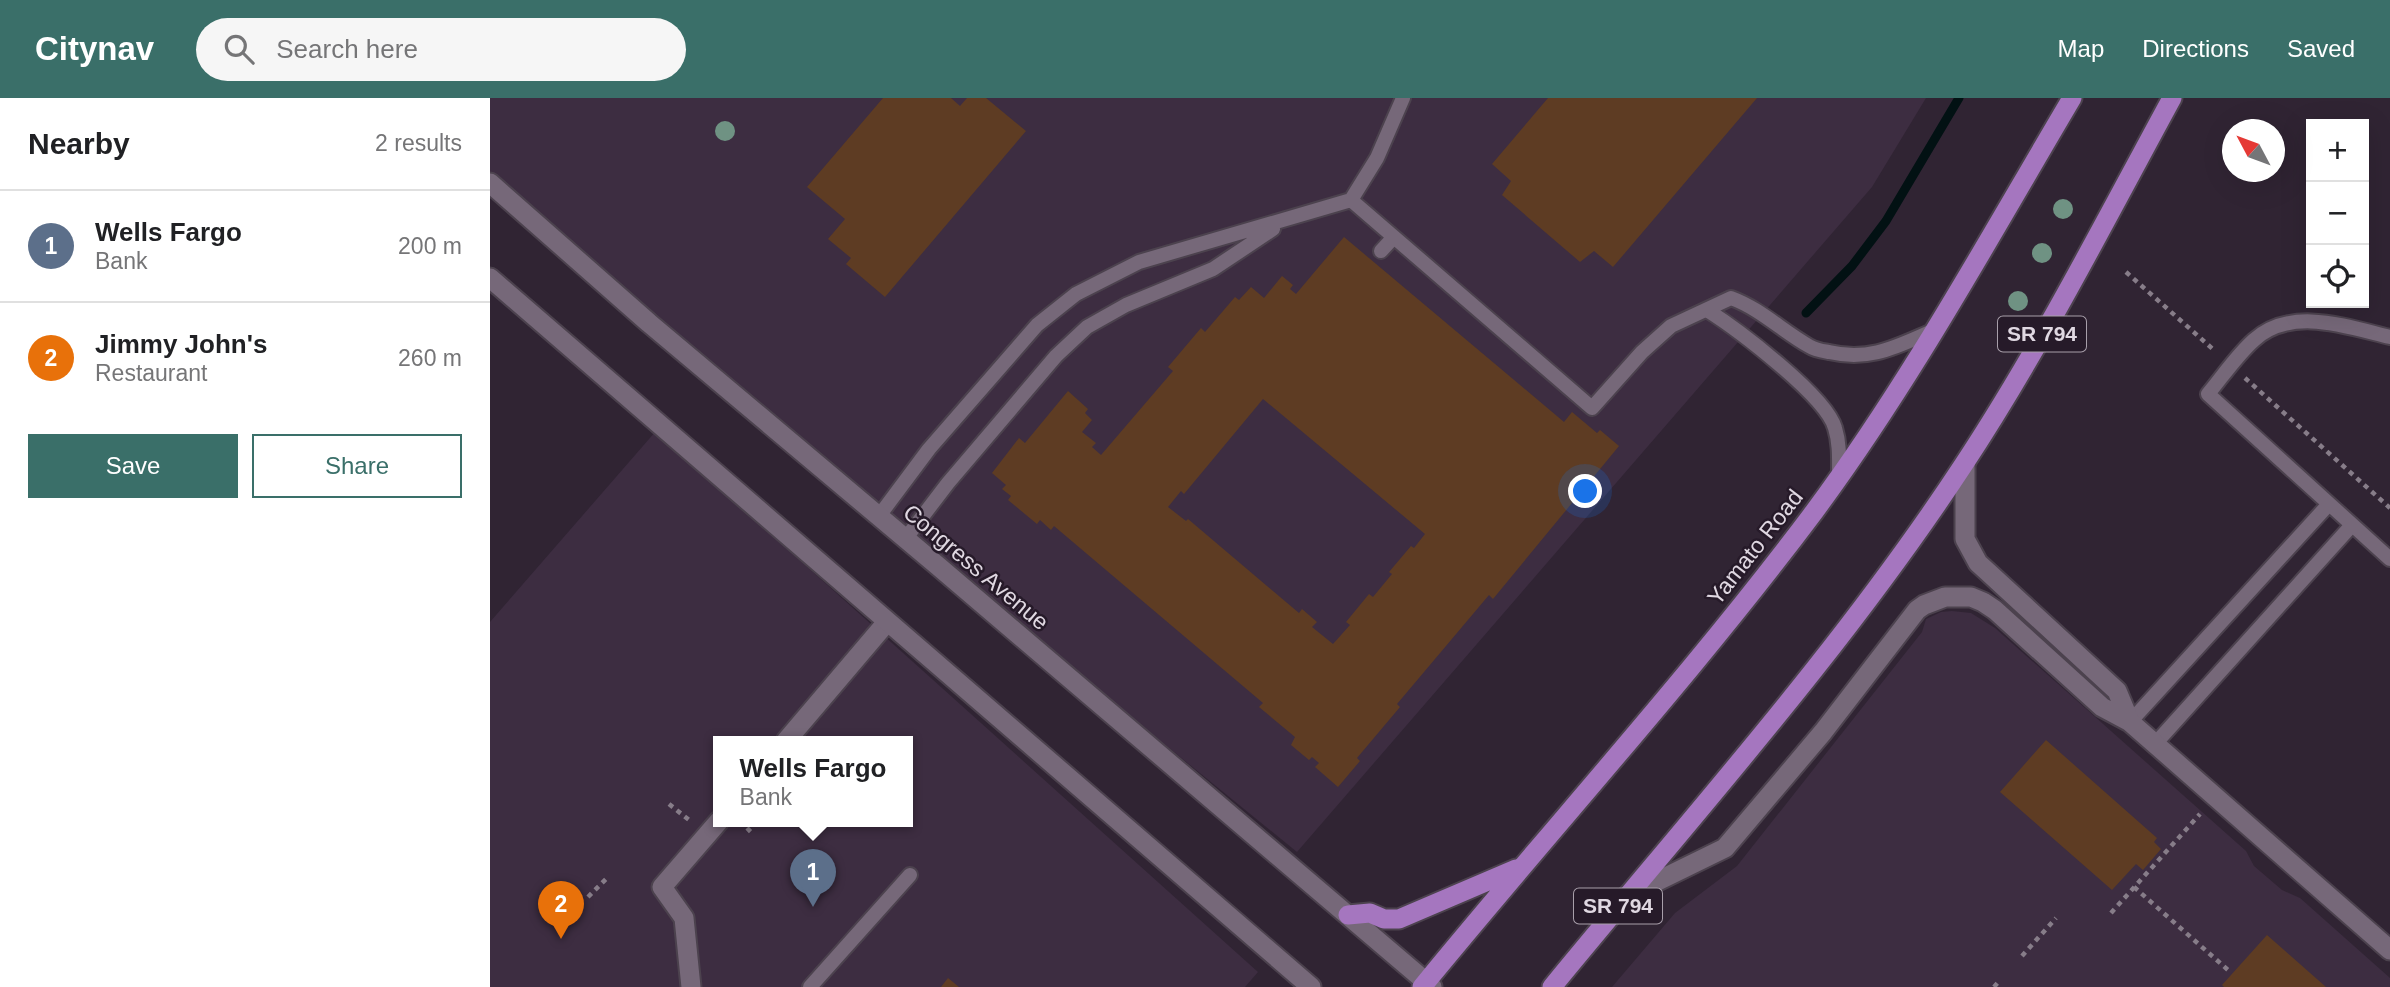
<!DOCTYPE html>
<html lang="en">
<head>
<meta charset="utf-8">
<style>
  body { margin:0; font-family:Arial,sans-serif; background:#f6f6f6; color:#202124 }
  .controls { position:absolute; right:21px; top:21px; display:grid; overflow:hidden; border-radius:0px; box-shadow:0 7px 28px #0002 }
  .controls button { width:63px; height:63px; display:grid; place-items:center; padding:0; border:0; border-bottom:2px solid #e0e0e0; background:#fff; color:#202124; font:35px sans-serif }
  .compass { position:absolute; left:1732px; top:21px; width:63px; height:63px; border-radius:50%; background:#fff; box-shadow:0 7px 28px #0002; rotate:311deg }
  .you { position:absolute; left:1096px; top:394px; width:24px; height:24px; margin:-18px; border:5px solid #fff; border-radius:50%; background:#1a73e8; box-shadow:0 0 0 10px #1a73e833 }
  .badge { display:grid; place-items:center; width:46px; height:46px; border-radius:50%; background:#3a6f69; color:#fff; font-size:23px; font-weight:700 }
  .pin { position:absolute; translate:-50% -58px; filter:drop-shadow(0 2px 4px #0008) }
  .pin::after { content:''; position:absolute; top:37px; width:24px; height:21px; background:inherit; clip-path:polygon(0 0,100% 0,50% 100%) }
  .popup { position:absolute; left:223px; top:638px; width:200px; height:91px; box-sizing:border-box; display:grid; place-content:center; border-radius:0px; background:#fff; filter:drop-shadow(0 2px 5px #0005); font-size:23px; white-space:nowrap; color:#757577 }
  .popup b { font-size:26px; color:#202124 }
  .popup::after { content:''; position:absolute; left:50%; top:100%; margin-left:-14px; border:14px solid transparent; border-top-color:#fff }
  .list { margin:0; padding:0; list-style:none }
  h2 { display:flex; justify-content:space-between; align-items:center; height:91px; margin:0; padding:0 28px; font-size:30px }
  h2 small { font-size:23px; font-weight:400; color:#757577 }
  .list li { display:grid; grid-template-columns:46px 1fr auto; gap:21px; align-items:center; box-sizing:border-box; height:112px; padding:0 28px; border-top:2px solid #e0e0e0 }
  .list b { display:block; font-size:26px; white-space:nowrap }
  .list p { margin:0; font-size:23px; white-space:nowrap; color:#757577 }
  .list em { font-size:23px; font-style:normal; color:#757577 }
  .actions { display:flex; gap:14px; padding:21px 28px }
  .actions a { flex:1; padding:16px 0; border:2px solid #3a6f69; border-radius:0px; text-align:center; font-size:24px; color:#3a6f69 }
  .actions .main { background:#3a6f69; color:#fff }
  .icon { flex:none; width:38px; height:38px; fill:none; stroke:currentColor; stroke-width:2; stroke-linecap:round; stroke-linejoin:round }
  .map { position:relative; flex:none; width:1900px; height:889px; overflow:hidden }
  header { display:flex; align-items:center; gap:42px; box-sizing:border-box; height:98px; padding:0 35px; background:#3a6f69; color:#fff }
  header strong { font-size:33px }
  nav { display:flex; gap:38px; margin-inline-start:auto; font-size:24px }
  .search { width:490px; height:63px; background:#f6f6f6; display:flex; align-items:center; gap:18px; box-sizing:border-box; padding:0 24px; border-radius:38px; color:#757577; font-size:26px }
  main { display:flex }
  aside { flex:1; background:#fff }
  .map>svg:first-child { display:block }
  .built { fill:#3d2d41; fill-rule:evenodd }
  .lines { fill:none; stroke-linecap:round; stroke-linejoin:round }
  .stream { stroke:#021113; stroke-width:9 }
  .building { fill:#5e3c23; fill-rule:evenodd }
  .service-casing { stroke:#4c424e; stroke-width:18 }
  .minor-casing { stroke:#4c424e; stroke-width:23 }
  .secondary-casing { stroke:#4c424e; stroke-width:23 }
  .primary-casing { stroke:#4c424e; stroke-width:23 }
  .path { stroke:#877d89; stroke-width:4.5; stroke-dasharray:5 5; stroke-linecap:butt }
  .service { stroke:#766879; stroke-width:14 }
  .minor { stroke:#766879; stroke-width:19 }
  .secondary { stroke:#766879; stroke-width:19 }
  .primary { stroke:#a576bf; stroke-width:19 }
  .tree { fill:#6f9283 }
  .labels { text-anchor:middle; stroke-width:5; stroke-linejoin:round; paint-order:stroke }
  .shield { fill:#261a29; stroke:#a89faa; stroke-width:2 }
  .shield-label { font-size:21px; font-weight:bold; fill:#e0d8e2 }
  .street-label { font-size:23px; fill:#e0d8e2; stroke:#261a29 }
</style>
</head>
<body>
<header>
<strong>Citynav</strong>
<div class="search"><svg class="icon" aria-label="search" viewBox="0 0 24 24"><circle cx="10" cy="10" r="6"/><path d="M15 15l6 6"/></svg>Search here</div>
<nav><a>Map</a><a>Directions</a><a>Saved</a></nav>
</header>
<main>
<aside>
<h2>Nearby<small>2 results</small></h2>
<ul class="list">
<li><span class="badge" style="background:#5c6f8a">1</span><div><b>Wells Fargo</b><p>Bank</p></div><em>200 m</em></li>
<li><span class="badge" style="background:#e8710a">2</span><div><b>Jimmy John's</b><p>Restaurant</p></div><em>260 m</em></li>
</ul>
<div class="actions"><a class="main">Save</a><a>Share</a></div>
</aside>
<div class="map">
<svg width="1900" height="889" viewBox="0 0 1900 889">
  <rect width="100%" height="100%" fill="#302433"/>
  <path class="built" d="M 0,0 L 1436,0 L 1382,89 L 807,754 L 0,98 Z
    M 166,333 L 768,874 L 755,889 L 0,889 L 0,524 ZM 229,643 L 418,643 L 418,723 L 229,723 Z
    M 1462,513 L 1481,515 L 1505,530 L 1756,753 L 1764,768 L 1792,792 L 1810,800 L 1900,880 L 1900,889 L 1122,889 L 1185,815 L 1247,768 L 1432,534 L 1436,521 L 1451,514 Z"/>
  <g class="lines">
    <path class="stream" d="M 1316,215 L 1362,168 L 1396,123 L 1469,0"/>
  </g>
  <path class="building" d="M 393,0 L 461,0 L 470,8 L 477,0 L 496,0 L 536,33 L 395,199 L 356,166 L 361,160 L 338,141 L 355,121 L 317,89 Z
    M 1058,0 L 1267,0 L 1123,169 L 1104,153 L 1090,164 L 1012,97 L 1021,83 L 1002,66 Z
    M 854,139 L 1074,324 L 1082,314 L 1107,335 L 1110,332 L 1129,348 L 1003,501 L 999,497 L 907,606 L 910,609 L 867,660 L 870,663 L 848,689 L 825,669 L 829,665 L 822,659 L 819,662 L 801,647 L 805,639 L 769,609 L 773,605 L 564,428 L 561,432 L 550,422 L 547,426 L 518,402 L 521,398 L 512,391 L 516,387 L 502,375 L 529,340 L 535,345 L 578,293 L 598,311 L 595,315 L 602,322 L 592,334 L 606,345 L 602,349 L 611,357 L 683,273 L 678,269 L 711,230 L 715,234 L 745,199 L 749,202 L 761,189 L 774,200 L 792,178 L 803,187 L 800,191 L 806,196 ZM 773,301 L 935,436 L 924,450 L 921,448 L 899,474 L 902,476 L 883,499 L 879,496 L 856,524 L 860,527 L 843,546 L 822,529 L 827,524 L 812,511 L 809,515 L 698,421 L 696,423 L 678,409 L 691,393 L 694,396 Z
    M 1556,642 L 1667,740 L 1664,744 L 1671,751 L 1653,772 L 1646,766 L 1622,792 L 1510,694 Z
    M 1777,837 L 1836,889 L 1734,889 L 1732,887 Z
    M 458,880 L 469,889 L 451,889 Z"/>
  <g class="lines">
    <defs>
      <path id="service" d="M 861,102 L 1102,310 L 1152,254 L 1181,228 L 1241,200 C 1271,211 1292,233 1319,248 C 1325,252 1333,253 1339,254 C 1382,264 1409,247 1447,231
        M 891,153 L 903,140
        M 1217,212 C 1247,231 1336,298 1345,330 C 1350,346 1349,362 1349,379
        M 1900,239 C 1858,229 1801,208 1764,242 C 1747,257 1733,278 1718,296 L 1900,461
        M 389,418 L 439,351 L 547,227 L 586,196 L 649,164 L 861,102 L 887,60 L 913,0
        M 416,440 L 458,385 L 566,258 L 597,229 L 636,207 L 723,171 L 783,131
        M 1640,624 L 1839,406
        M 1665,646 L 1862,427
        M 320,889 L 420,777"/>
      <path id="minor" d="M 1475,365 L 1475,441 L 1488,465 L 1499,475 L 1627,593 L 1640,624
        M 296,643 L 397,524
        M 1137,798 L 1235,750 L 1333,634 L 1427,512 L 1434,507 L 1455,499 L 1481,499 L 1493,504 L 1505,512 L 1612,609 L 1640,624 L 1900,852
        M 201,889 L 194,820 L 172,789 L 229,723"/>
      <path id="secondary" d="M 0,85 L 159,225 L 448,468 L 942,889
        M 0,180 L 821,889"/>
      <path id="primary" d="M 858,817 L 880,815 L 894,821 L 909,821 L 1026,771
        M 932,889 C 1062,730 1201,578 1324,414 C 1421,283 1499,140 1582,0
        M 1062,889 C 1203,717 1352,552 1474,366 C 1551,249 1615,123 1682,0"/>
    </defs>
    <use href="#service" class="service-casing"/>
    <use href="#minor" class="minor-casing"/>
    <use href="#secondary" class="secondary-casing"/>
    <use href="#primary" class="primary-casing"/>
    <path class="path" d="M 1636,174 L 1725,253
      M 1755,280 L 1900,410
      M 179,706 L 199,722
      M 257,730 L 261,734
      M 1644,789 L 1738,872
      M 98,799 L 118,779
      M 1621,815 L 1710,716
      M 1532,858 L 1566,820
      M 1504,889 L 1510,882"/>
    <use href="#service" class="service"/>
    <use href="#minor" class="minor"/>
    <use href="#secondary" class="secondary"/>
    <use href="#primary" class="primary"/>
  </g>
  <g class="tree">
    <circle cx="235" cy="33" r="10"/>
    <circle cx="1573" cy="111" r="10"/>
    <circle cx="1552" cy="155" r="10"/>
    <circle cx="1528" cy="203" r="10"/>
  </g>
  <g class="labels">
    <g class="shield">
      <rect x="1508" y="218.5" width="88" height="35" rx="5"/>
      <rect x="1084" y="790.5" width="88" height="35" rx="5"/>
    </g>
    <g class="shield-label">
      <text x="1552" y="243">SR 794</text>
      <text x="1128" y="815">SR 794</text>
    </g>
    <g class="street-label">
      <text transform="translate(1265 449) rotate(-52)" y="8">Yamato Road</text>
      <text transform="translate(486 469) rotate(40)" y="8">Congress Avenue</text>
    </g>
  </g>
</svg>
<div class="controls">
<button>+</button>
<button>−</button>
<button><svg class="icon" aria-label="locate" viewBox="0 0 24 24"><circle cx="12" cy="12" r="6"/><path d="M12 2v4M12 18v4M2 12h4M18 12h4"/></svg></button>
</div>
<svg class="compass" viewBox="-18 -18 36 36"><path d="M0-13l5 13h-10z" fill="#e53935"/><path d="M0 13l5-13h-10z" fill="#757577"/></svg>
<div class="you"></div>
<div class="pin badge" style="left:323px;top:809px;background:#5c6f8a">1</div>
<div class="popup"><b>Wells Fargo</b>Bank</div>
<div class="pin badge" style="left:71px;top:841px;background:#e8710a">2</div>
</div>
</main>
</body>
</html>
